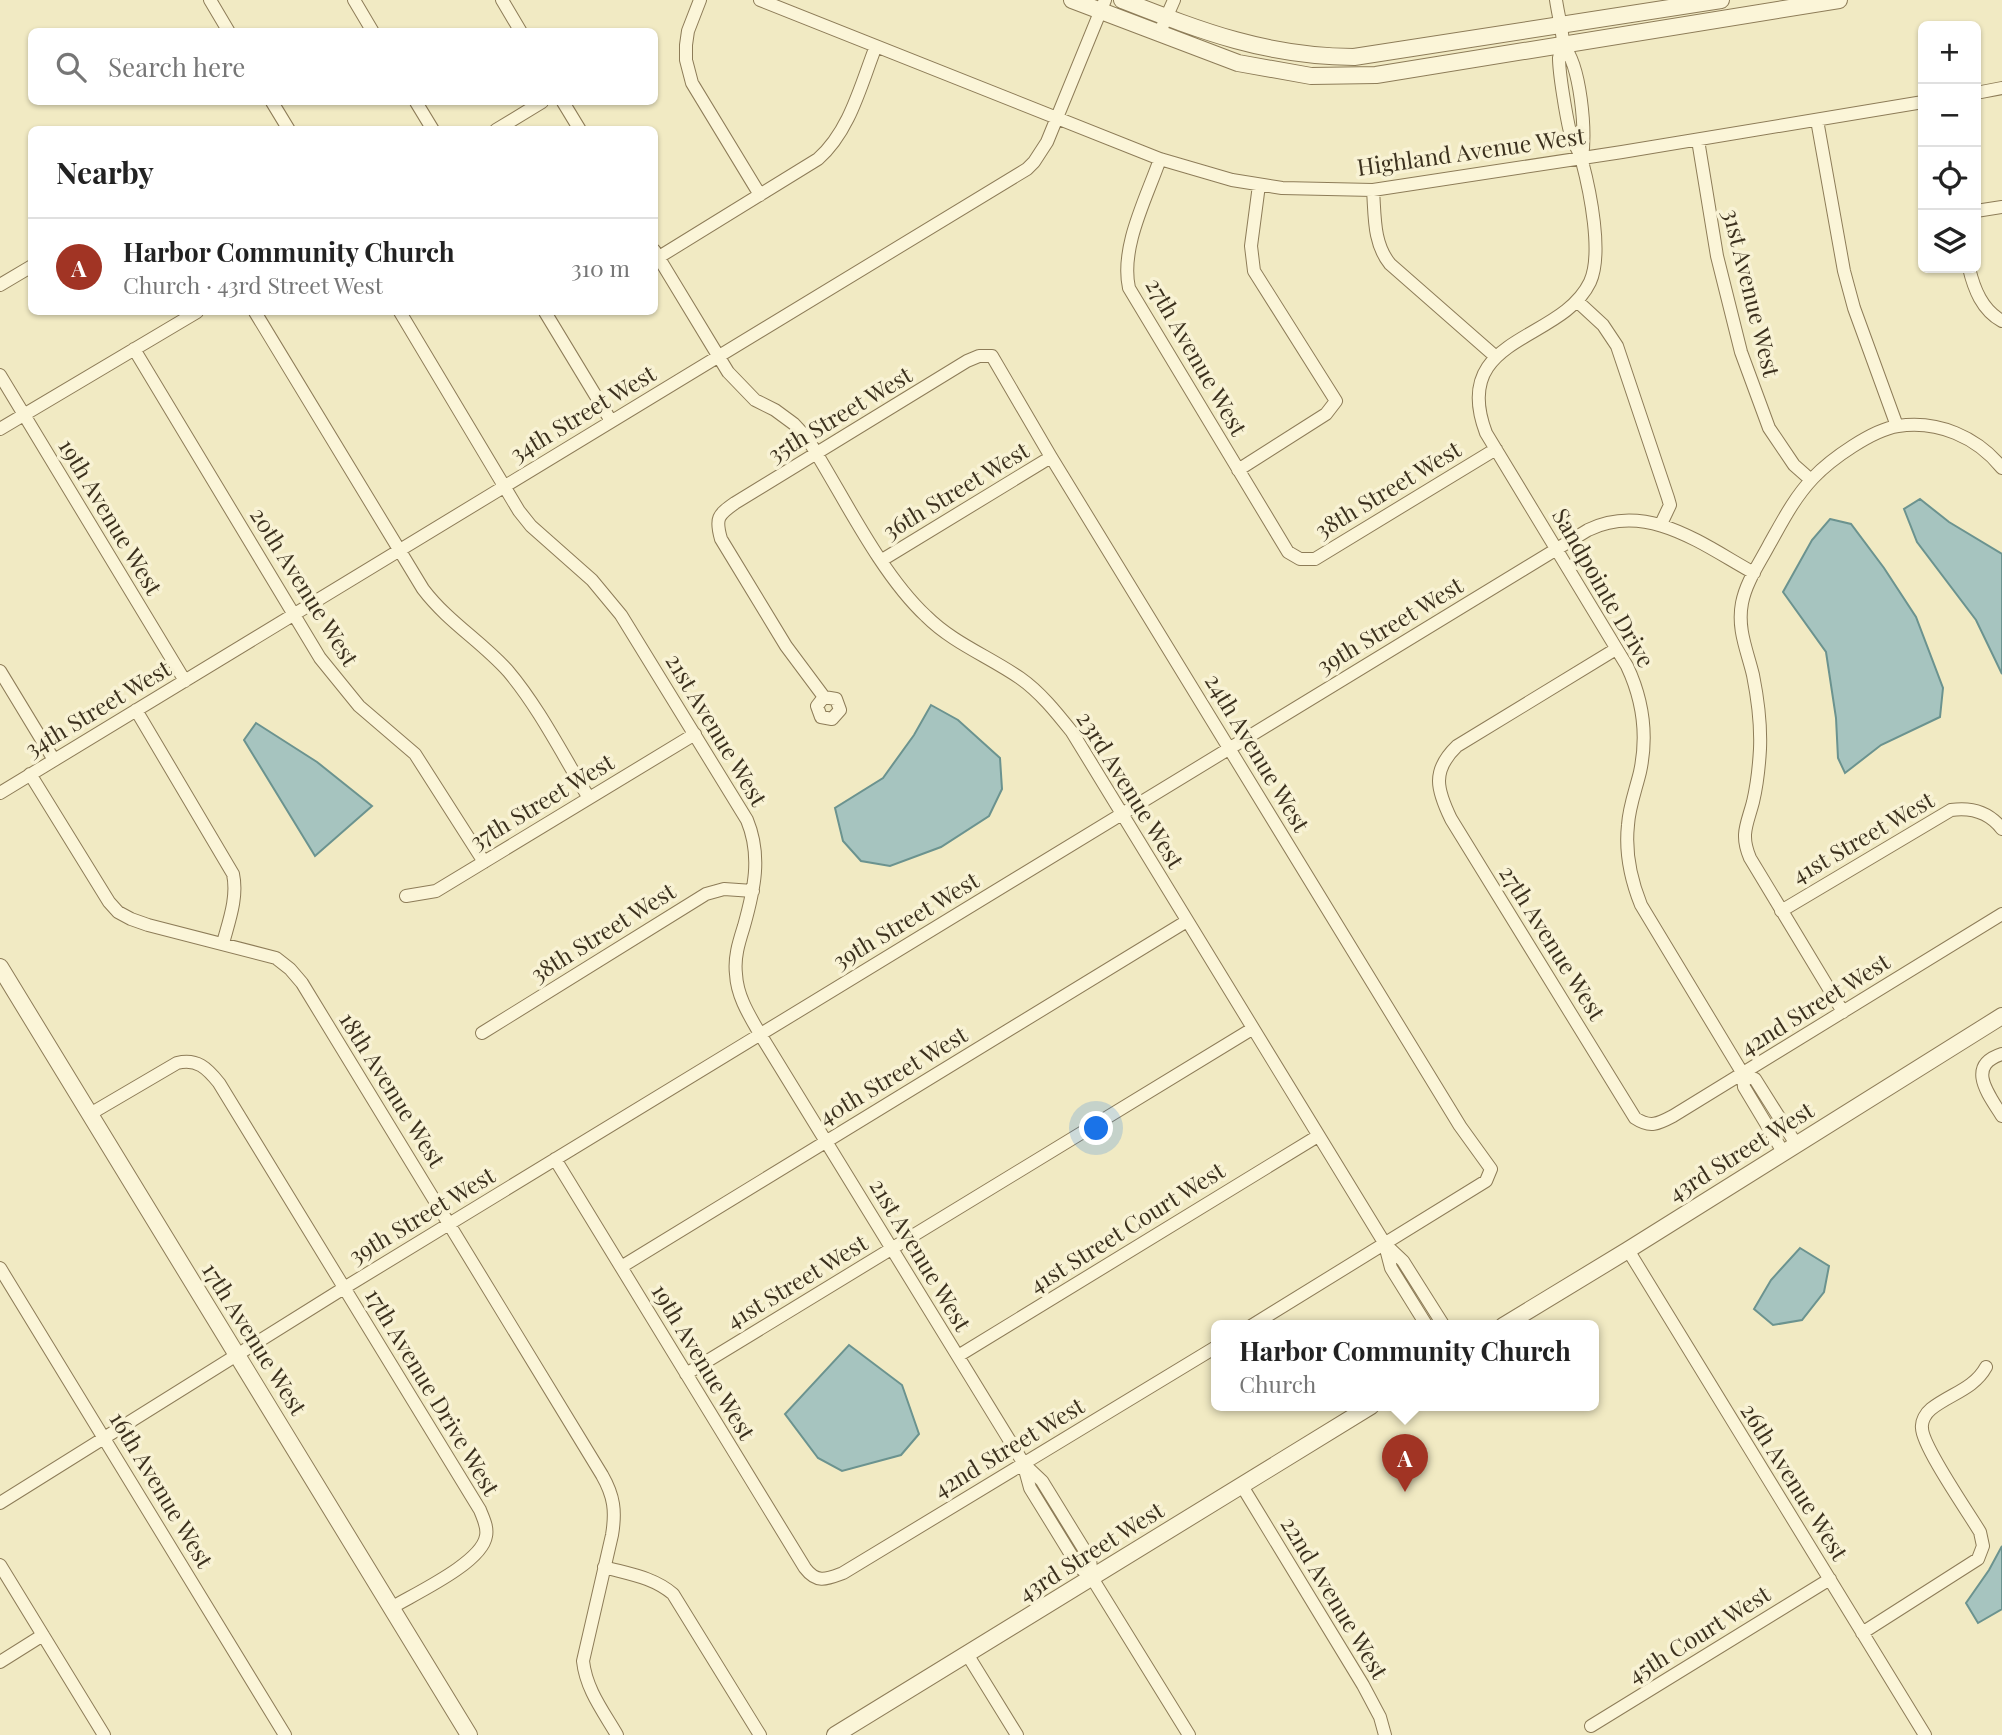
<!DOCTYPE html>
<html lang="en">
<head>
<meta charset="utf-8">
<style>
  body { margin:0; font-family:"Playfair Display",serif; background:#f6f6f6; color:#222 }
  .controls { position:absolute; right:21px; top:21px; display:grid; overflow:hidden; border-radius:10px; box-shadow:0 2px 5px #0004 }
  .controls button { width:63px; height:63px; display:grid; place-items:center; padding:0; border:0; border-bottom:2px solid #e0e0e0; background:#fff; color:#222; font:35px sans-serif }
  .you { position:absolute; left:1097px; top:1129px; width:24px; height:24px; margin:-18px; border:5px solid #fff; border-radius:50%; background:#1a73e8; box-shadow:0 0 0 10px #1a73e833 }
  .badge { display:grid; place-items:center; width:46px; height:46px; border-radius:50%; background:#a13424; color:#fff; font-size:23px; font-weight:700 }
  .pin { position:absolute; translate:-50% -58px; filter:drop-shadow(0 2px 4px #0008) }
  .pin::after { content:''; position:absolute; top:37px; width:24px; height:21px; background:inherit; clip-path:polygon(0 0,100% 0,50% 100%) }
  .popup { position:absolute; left:1211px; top:1320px; width:388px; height:91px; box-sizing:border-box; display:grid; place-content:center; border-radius:10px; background:#fff; filter:drop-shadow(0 2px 5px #0005); font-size:23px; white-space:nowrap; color:#767676 }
  .popup b { font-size:26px; color:#222 }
  .popup::after { content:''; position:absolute; left:50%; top:100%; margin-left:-14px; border:14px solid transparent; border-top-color:#fff }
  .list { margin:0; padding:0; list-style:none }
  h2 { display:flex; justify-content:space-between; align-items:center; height:91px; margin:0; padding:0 28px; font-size:30px }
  h2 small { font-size:23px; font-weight:400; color:#767676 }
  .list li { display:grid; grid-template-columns:46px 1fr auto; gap:21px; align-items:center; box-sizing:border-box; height:98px; padding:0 28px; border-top:2px solid #e0e0e0 }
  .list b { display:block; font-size:26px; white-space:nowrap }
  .list p { margin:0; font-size:23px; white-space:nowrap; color:#767676 }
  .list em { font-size:23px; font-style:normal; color:#767676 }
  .icon { flex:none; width:38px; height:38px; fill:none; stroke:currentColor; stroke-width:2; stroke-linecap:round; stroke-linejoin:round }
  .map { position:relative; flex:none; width:2002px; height:1735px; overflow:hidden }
  .search { position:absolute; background:#fff; box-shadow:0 2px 5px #0004; left:28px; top:28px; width:630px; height:77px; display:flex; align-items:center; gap:18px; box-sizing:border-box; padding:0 24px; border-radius:10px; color:#767676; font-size:26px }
  .panel { position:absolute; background:#fff; box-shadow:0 2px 5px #0004; left:28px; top:126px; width:630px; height:189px; border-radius:10px }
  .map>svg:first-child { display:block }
  .water { fill:#a6c4bf; stroke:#6b938f; stroke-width:2 }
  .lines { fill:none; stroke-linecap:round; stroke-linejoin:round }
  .minor-casing { stroke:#8d7c58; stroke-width:14 }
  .tertiary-casing { stroke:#8d7c58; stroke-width:18 }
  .minor { stroke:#fbf5d8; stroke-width:12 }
  .tertiary { stroke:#fbf5d8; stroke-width:16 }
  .labels { text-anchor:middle; stroke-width:7; stroke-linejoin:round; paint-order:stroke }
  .street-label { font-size:23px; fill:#3c311e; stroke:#f8f2d4 }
</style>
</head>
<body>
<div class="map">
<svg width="2002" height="1735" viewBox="0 0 2002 1735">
  <rect width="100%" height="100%" fill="#f1eac3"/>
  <path class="water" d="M 1920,499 L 1949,522 L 2002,554 L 2002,674 L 1976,620 L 1917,542 L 1904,509 Z
    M 1830,519 L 1851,524 L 1884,568 L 1916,617 L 1943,688 L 1940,717 L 1881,745 L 1845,773 L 1838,758 L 1836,718 L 1826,652 L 1783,592 L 1812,540 Z
    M 931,705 L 958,720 L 1000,758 L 1002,789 L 989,816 L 941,847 L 890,866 L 861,861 L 843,841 L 835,808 L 883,778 L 914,735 Z
    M 256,723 L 317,762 L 372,806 L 315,856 L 244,740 Z
    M 1800,1248 L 1829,1266 L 1824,1292 L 1802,1320 L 1773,1325 L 1754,1309 L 1771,1280 Z
    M 849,1345 L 902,1385 L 919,1434 L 901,1455 L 842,1471 L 818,1458 L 785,1414 Z
    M 2002,1546 L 2002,1609 L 1978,1623 L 1966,1603 L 1989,1570 Z"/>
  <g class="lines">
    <defs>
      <path id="minor" d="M 210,0 L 229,32
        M 354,0 L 373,32
        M 502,0 L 521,32
        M 700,0 L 688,31 L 686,45 L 686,60 L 692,83 L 760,195
        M 760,0 L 1160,159 L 1232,180 L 1282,188 L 1373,190 L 1622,152 L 1923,102
        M 1556,0 C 1558,14 1562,28 1563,42 C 1563,48 1560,52 1559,58 C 1559,73 1566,115 1570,132 C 1572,142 1580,151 1582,161 C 1590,191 1603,254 1590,282 C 1561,343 1449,335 1486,433 L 1627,666 C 1643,700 1648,735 1640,772 C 1636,789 1629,807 1628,825 C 1625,852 1631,880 1641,905 L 1743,1074 L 1755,1079 L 1796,1144
        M 1159,34 L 1174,0
        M 1563,45 C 1581,66 1586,130 1582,158
        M 1976,93 L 2002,88
        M 272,102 L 289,130
        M 416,102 L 433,130
        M 563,102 L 580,130
        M 1817,120 L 1844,271 L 1854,308 L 1897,426
        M 496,130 L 542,102
        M 1698,140 L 1717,256 L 1741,352 L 1769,428 L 1794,465 L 1811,480
        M 1160,159 C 1147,197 1120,247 1129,288 L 1288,552 L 1300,559 L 1315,559 L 1496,449
        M 1373,190 C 1375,216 1373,243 1390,264 L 1496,357
        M 1976,211 L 2002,207
        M 654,250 L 728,372 L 755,400 L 775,410 L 794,424 L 807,438 C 842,493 879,572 926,616 C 953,643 988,656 1020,678 C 1040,692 1056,712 1072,732 L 1385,1244 L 1403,1261 L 1444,1326
        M 659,257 L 818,159 C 850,131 861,84 876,46
        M 1969,268 C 1974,289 1982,310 2002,321
        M 0,285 L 32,266
        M 1577,301 L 1603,325 L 1617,346 L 1668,498 L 1670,505 L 1661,524
        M 255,312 L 423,589 C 448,622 481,641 508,671 C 540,709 563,756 589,798
        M 400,312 L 519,511 L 531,526 L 592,580 L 621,615 L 747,820 C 762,856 754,890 744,926 C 739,942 734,957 736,974 C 737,996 749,1015 760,1034 L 1024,1464 L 1042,1481 L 1090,1559 L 1092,1578
        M 545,312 L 611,421
        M 134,349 L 320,658 L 359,706 L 415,754 L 484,862
        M 0,375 L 185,681
        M 0,429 L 197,312
        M 1238,470 L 1326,414 L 1336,401 L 1254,271 L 1251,246 L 1259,185
        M 882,560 L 1051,457
        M 1616,649 L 1457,746 C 1431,771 1437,790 1451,819 L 1635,1118 C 1650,1128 1658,1124 1673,1116 L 2002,914
        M 0,671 L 54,760
        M 824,697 L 817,706 L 821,717 L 832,719 L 840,710 L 836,699 L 824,697 L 786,646 L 721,539 C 715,518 718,515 735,503 L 967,361 L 979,356 L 992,356 L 1051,457 L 1460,1126 L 1491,1169 L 1486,1181 L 1251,1326
        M 136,710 L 233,874 C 238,897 229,921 223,943
        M 30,774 L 109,902 L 118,912 L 131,919 L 148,925 L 276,958 L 290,969 L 302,983 L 602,1475 C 614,1496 616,1511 612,1535 L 583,1661 C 586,1689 603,1711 617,1735
        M 0,793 L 1027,169 L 1034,162 L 1047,142 L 1105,0
        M 406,896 L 436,891 L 695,734
        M 1781,911 L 1951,810 C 1972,807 1989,812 2002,829
        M 1843,1012 L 1750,858 C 1740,834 1747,825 1753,802 C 1757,785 1759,767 1760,749 C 1761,725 1758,700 1753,675 C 1747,650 1737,629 1742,603 C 1746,582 1759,564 1769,545 C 1782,522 1794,498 1813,478 C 1831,459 1872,430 1898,426 C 1938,420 1977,437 2002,468
        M 482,1033 L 706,894 L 724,889 L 753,891
        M 2002,1054 C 1965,1066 1989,1095 2002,1116
        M 1743,1074 L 1744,1087 L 1783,1152
        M 90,1114 L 177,1063 C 197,1058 207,1068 219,1083 L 480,1510 C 483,1518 488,1527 486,1536 C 482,1563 414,1594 391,1608
        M 555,1159 L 805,1568 C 817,1584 827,1579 843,1573 L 1216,1347
        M 1385,1245 L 1391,1268 L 1427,1326
        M 1628,1250 L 1925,1735
        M 621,1267 L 1187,921
        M 0,1268 L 285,1735
        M 958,1356 L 1318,1136
        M 686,1374 L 1252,1029
        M 1024,1466 L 1030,1488 L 1078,1566 L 1092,1578 L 1189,1735
        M 1242,1486 L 1363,1685 L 1380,1717 L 1385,1735
        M 0,1503 L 344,1288 L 1588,530 C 1648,501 1703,545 1754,573
        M 0,1565 L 104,1735
        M 604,1567 C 629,1574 653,1577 673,1594 L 760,1735
        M 1862,1633 L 1978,1559 L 1983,1546 L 1980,1532 C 1968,1512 1922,1446 1922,1428 C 1921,1421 1926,1413 1931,1409 C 1950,1394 1974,1389 1986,1367
        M 967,1654 L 1017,1735
        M 0,1662 L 43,1635
        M 1591,1726 L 1830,1579"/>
      <path id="tertiary" d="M 1072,0 L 1238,63 L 1311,76 L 1376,75 L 1839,0
        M 1122,0 C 1204,32 1265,56 1354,57 L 1721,0
        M 0,967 L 469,1735
        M 1503,1326 L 1628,1250 L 2002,1016
        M 835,1735 L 1371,1406"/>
    </defs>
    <use href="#minor" class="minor-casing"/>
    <use href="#tertiary" class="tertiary-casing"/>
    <use href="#minor" class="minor"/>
    <use href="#tertiary" class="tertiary"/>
  </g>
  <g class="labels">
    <g class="street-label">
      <text transform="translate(1471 152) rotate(-8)" y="8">Highland Avenue West</text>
      <text transform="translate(1751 293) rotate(76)" y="8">31st Avenue West</text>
      <text transform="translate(1196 357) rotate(60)" y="8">27th Avenue West</text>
      <text transform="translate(583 414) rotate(-31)" y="8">34th Street West</text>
      <text transform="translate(840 415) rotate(-31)" y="8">35th Street West</text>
      <text transform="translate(1388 490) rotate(-31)" y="8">38th Street West</text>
      <text transform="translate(956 491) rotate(-31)" y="8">36th Street West</text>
      <text transform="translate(110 517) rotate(59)" y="8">19th Avenue West</text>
      <text transform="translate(304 587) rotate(58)" y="8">20th Avenue West</text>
      <text transform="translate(1603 588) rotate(60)" y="8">Sandpointe Drive</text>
      <text transform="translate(1390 626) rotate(-31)" y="8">39th Street West</text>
      <text transform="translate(98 709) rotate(-31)" y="8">34th Street West</text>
      <text transform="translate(716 730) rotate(59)" y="8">21st Avenue West</text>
      <text transform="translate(1257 753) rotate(59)" y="8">24th Avenue West</text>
      <text transform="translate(1130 790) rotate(58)" y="8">23rd Avenue West</text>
      <text transform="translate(542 802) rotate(-31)" y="8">37th Street West</text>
      <text transform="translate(1863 838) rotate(-30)" y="8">41st Street West</text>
      <text transform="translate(906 921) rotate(-31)" y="8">39th Street West</text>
      <text transform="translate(603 933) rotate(-32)" y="8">38th Street West</text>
      <text transform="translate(1552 943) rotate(58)" y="8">27th Avenue West</text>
      <text transform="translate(1815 1005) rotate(-32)" y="8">42nd Street West</text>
      <text transform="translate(893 1076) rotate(-31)" y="8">40th Street West</text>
      <text transform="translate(392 1090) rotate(58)" y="8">18th Avenue West</text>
      <text transform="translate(1741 1152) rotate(-32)" y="8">43rd Street West</text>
      <text transform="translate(422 1216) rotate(-31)" y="8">39th Street West</text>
      <text transform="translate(1127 1228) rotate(-32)" y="8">41st Street Court West</text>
      <text transform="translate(920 1255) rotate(59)" y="8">21st Avenue West</text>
      <text transform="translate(797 1282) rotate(-31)" y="8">41st Street West</text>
      <text transform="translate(254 1339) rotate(58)" y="8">17th Avenue West</text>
      <text transform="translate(703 1362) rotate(59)" y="8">19th Avenue West</text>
      <text transform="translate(432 1392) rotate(59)" y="8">17th Avenue Drive West</text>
      <text transform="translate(1009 1448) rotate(-31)" y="8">42nd Street West</text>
      <text transform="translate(1794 1482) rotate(58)" y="8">26th Avenue West</text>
      <text transform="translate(161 1490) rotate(59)" y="8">16th Avenue West</text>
      <text transform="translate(1091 1552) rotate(-32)" y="8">43rd Street West</text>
      <text transform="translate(1334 1598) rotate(59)" y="8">22nd Avenue West</text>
      <text transform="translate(1699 1635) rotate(-32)" y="8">45th Court West</text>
    </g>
  </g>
</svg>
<div class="controls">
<button>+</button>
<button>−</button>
<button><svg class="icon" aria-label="locate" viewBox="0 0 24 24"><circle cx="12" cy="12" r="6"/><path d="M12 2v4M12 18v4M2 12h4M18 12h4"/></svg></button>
<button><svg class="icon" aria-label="layers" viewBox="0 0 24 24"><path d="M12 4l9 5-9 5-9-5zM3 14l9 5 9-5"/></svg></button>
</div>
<div class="you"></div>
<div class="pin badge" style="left:1405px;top:1492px">A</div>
<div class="popup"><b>Harbor Community Church</b>Church</div>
<div class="search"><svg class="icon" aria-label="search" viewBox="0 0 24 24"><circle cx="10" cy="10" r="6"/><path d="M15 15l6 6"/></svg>Search here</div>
<section class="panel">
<h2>Nearby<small></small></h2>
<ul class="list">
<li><span class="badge">A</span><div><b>Harbor Community Church</b><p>Church · 43rd Street West</p></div><em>310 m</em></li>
</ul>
</section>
</div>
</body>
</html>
